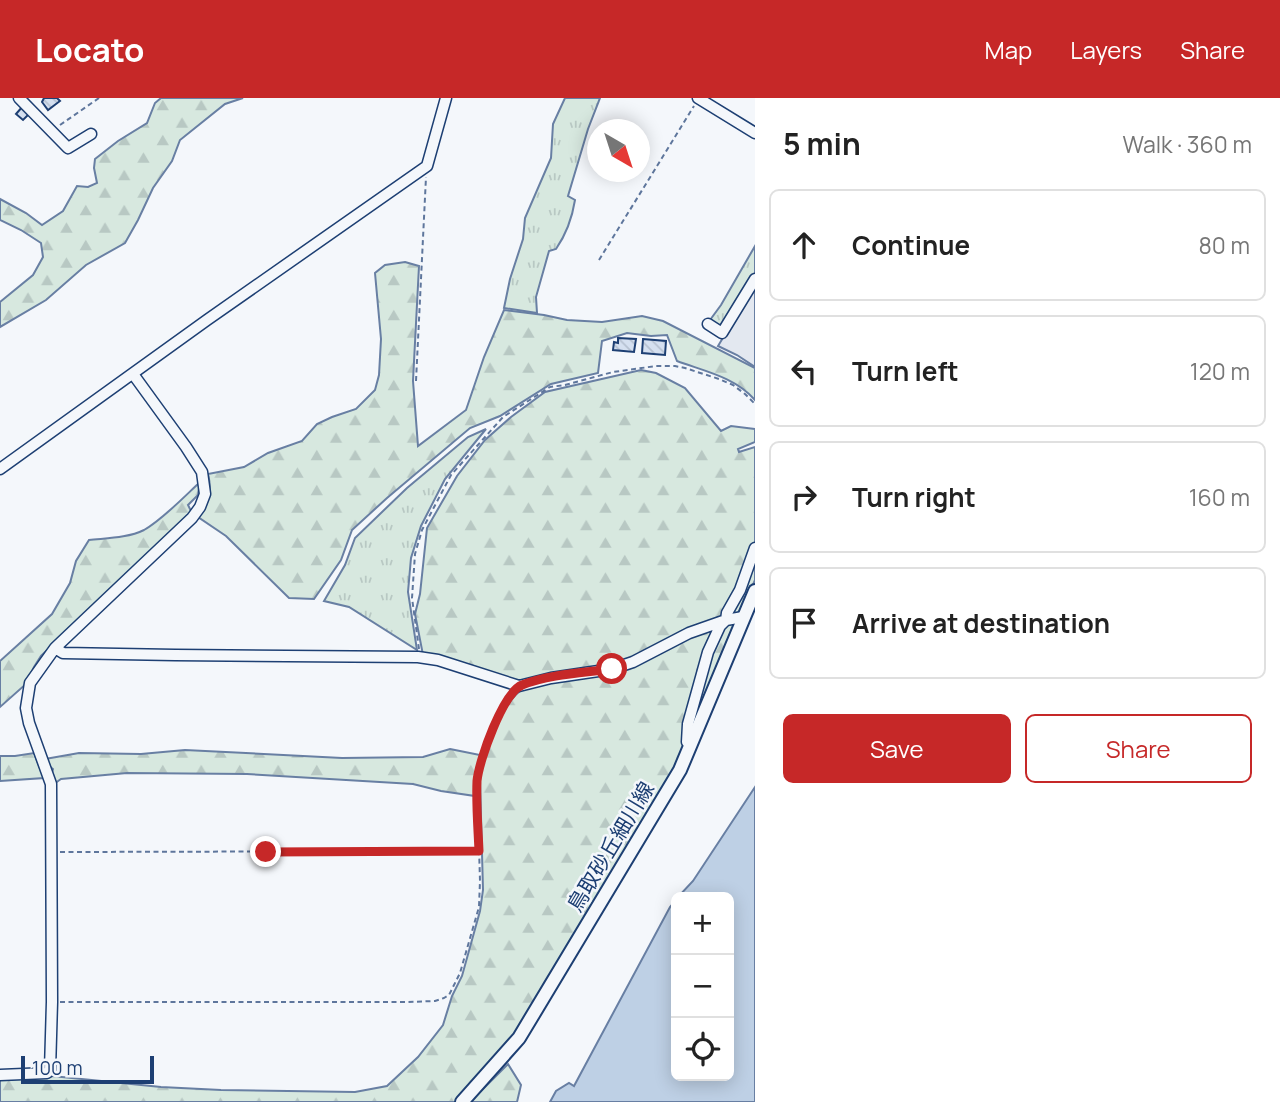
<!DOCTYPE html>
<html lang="en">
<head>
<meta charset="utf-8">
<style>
  body { margin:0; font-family:Manrope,"Noto Sans JP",sans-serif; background:#f6f6f6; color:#222 }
  .controls { position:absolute; right:21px; bottom:21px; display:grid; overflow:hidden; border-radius:10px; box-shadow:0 4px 18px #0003 }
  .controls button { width:63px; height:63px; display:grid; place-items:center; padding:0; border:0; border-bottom:2px solid #e0e0e0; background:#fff; color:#222; font:35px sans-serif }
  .compass { position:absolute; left:587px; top:21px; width:63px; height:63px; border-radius:50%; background:#fff; box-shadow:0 4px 18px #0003; rotate:141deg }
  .scale { position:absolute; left:21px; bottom:18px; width:133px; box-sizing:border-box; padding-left:7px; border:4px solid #1d3f73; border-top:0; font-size:19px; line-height:24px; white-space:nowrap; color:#1d3f73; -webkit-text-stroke:5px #f4f7fb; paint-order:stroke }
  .stop { position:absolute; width:21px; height:21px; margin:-16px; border:5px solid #c62828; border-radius:50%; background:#fff }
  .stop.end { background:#c62828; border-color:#fff; box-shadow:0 2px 7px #0008 }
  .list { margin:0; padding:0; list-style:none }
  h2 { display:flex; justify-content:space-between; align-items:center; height:91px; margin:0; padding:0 28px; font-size:30px }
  h2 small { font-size:23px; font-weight:400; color:#767676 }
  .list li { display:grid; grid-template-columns:46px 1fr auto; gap:21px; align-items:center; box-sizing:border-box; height:112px; margin:0 14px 14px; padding:0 14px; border:2px solid #e0e0e0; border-radius:10px }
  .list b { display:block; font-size:26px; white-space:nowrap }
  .list em { font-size:23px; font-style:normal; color:#767676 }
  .actions { display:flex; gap:14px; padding:21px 28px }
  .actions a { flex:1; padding:16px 0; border:2px solid #c62828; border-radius:10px; text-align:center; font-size:24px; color:#c62828 }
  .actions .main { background:#c62828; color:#fff }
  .icon { flex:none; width:38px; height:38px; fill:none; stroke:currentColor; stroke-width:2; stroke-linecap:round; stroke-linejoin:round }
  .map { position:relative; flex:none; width:755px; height:1004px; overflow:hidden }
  header { display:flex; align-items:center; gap:42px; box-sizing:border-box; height:98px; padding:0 35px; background:#c62828; color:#fff }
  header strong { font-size:33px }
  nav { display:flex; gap:38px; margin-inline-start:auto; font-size:24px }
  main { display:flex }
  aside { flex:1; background:#fff }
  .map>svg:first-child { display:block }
  .grass { fill:url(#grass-tufts); stroke:#687fa3; stroke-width:2 }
  .forest { fill:url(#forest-firs); stroke:#687fa3; stroke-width:2 }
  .parking { fill:#e3e8f0; stroke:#687fa3; stroke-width:2 }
  .water { fill:#bed0e5; stroke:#687fa3; stroke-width:2 }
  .building { fill:url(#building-back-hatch); stroke:#1d3f73; stroke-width:2 }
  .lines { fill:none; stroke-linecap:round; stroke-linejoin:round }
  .minor-casing { stroke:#1d3f73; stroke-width:13 }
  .major-casing { stroke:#1d3f73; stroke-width:16 }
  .path { stroke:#5e769c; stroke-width:2; stroke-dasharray:5 3.5; stroke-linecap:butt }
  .minor { stroke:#f4f7fb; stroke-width:10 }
  .major { stroke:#f4f7fb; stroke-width:12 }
  .route { stroke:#c62828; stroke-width:9 }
  .labels { text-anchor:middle; stroke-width:5; stroke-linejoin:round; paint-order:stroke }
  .street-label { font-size:21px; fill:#1d3f73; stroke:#f4f7fb }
</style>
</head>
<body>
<header>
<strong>Locato</strong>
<nav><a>Map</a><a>Layers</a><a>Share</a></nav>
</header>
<main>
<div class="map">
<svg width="755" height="1004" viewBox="0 0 755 1004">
  <defs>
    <pattern id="grass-tufts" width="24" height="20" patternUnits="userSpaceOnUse" patternTransform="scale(1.75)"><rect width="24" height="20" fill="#d7e8df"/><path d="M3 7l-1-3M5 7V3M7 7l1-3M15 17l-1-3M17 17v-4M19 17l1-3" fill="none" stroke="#b8c8c3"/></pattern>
    <pattern id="forest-firs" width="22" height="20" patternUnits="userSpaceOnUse" patternTransform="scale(1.75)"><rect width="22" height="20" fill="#d7e8df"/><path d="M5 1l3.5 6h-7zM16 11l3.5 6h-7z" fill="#b8c8c3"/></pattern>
    <pattern id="building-back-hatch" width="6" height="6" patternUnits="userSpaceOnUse" patternTransform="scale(1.75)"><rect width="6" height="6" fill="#d5e0f0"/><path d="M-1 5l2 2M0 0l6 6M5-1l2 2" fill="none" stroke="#b6c1d1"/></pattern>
  </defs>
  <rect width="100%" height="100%" fill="#f4f7fb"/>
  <path class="grass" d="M 565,0 L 600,0 L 588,31 L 568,98 L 575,102 C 572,121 567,135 556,151 L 549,153 L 536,199 L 537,215 L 504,210 L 510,181 L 523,141 L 525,120 L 551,60 L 553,26 Z
    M 755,148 L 755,176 L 719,230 L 710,222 L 721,207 Z
    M 486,331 L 445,381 L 421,428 L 411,460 L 408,494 L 417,552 L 349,509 L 324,503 L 345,467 L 355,440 L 407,390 L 468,339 Z"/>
  <path class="forest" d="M 161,0 L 243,0 L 225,6 L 180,42 L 172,63 L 153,90 L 138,122 L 125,145 L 86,167 L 46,202 L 0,229 L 0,204 L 33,177 L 43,159 L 41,145 L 21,132 L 0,122 L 0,101 L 26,115 L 42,127 L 63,113 L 77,88 L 88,89 L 97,85 L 94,70 L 95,61 L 118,43 L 147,25 L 155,5 Z
    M 405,164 L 419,168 L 413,283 L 418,348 L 466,312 L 484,259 L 504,212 L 544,217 L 567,222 L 602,224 L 642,218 L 663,223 L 755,270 L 755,302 C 735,279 704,273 677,263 L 667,237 L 651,238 L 627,235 L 602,243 L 598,275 L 551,286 L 500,318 L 470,330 L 387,400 L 352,432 L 341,462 L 314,501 L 289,500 L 226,438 L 198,419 C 209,407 212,392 208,376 L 244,369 L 268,355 L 302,343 L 317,326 L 332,319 L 356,311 L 375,292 L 379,277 L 381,241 L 375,175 L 385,167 Z
    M 641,272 L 656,275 L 685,290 L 721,333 L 731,328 L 755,331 L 755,344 L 738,351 L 739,354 L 755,349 L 755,444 L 739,491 L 725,517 L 619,567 L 519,584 L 423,557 L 415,516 L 420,496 L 427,430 L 457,378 L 485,342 L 511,319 L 545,294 Z
    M 200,384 L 198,397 L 188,407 L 191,413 L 190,418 L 41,558 L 34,569 L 26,586 L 0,609 L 0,563 L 52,516 L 70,485 L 76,463 L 89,442 C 107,440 128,440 144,432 C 162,422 185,398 200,384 Z
    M 755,453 L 755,482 L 745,506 L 739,514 L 734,517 L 728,516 Z
    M 731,525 L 734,526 L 735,528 L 710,591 L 688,635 L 691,620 L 722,527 Z
    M 718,528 L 685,647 L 669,680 L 515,937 L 485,973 L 456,1004 L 0,1004 L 0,979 L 52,978 L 161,989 L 221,992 L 355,994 L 387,988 L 418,959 L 443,927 L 452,898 L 462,878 L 480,813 L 483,792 L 480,682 C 484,652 500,604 527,588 L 608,575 L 688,538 Z
    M 450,651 L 480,657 L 475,687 L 475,698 L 441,693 L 413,686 L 247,676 L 127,675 L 61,681 L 54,686 L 51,678 L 53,671 L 48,667 L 45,661 L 79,655 L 141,656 L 185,652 L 342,660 L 423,659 Z
    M 34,655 L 44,680 L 0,683 L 0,658 L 15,658 Z
    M 508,966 L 521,987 L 517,1004 L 470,1004 Z"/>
  <path class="parking" d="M 755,187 L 755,269 L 737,257 L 718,248 Z"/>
  <path class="water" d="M 755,689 L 755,1004 L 550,1004 L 556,993 L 569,985 L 574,988 L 670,809 L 676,802 L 676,978 L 729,978 L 729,799 L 678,799 L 693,783 Z"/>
  <path class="building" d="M 44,0 L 57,0 L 60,3 L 48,12 L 42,4 Z
    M 23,8 L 30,15 L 23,22 L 16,16 Z
    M 618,240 L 636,241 L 634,254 L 613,252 L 614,244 L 618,245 Z
    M 643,241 L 666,243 L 665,257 L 642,255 Z"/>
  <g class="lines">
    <defs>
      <path id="minor" d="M 19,0 L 68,50 L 91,36
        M 698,0 L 755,35
        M 708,226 L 722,235 L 755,181
        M 133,276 L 186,349 L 202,374 L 205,396 L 200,409 L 192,420 L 55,550 L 63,555 L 175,557 L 418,559 L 438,562 L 519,588 L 551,580 L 612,571 L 633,564 L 689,535 L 726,522 L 743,519
        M 0,371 L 207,222 L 427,68 L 446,0
        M 687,644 L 688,626 L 708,554 L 720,528 L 726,522 L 727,515 L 740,492 L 755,450
        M 0,977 L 47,975 L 50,972 L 52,904 L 51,686 L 29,625 L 26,610 L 30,585 L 55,550"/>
      <path id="major" d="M 462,1004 L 519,940 L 680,672 L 755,493"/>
    </defs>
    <use href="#minor" class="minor-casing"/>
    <use href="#major" class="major-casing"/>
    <path class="path" d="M 60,27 L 99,0
      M 599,162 L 694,8
      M 416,283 L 426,79
      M 419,551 L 412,500 L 415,456 L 422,432 L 451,377 L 503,319 L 550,289 L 565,287 L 613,274 L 656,268 L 675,268 L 685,270 L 719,281 L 733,287 L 745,296 L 755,306
      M 60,754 L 478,753
      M 60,904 L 407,904 L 435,903 L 444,900 L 449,897 L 460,875 L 479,809 L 480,783 L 477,681 L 481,663 L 492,634 L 502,611 L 512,595"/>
    <use href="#minor" class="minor"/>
    <use href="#major" class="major"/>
  </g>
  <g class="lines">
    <path class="route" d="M 266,754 L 479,753 C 478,730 476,706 477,683 C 479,662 503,595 522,587 C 550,576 583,575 612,571"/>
  </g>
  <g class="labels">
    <g class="street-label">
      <text transform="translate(611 749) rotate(-59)" y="7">鳥取砂丘細川線</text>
    </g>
  </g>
</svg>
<div class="controls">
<button>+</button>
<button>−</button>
<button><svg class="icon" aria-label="locate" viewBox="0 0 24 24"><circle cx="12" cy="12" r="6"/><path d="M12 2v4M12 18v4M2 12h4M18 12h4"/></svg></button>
</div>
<svg class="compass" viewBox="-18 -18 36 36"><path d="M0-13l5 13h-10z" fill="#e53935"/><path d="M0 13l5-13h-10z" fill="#767676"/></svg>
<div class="scale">100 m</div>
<div class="stop" style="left:612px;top:571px"></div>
<div class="stop end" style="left:266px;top:754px"></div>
</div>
<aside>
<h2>5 min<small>Walk · 360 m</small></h2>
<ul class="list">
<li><svg class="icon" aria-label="ahead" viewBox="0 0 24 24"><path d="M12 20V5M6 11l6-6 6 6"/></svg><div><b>Continue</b></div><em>80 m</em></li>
<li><svg class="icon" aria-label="left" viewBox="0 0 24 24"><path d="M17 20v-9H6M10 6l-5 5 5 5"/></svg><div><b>Turn left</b></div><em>120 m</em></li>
<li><svg class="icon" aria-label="right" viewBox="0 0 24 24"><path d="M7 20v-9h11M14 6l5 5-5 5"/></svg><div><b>Turn right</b></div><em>160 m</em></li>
<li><svg class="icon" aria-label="arrive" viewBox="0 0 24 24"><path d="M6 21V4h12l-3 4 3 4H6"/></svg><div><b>Arrive at destination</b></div></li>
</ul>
<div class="actions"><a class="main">Save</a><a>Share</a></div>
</aside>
</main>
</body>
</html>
